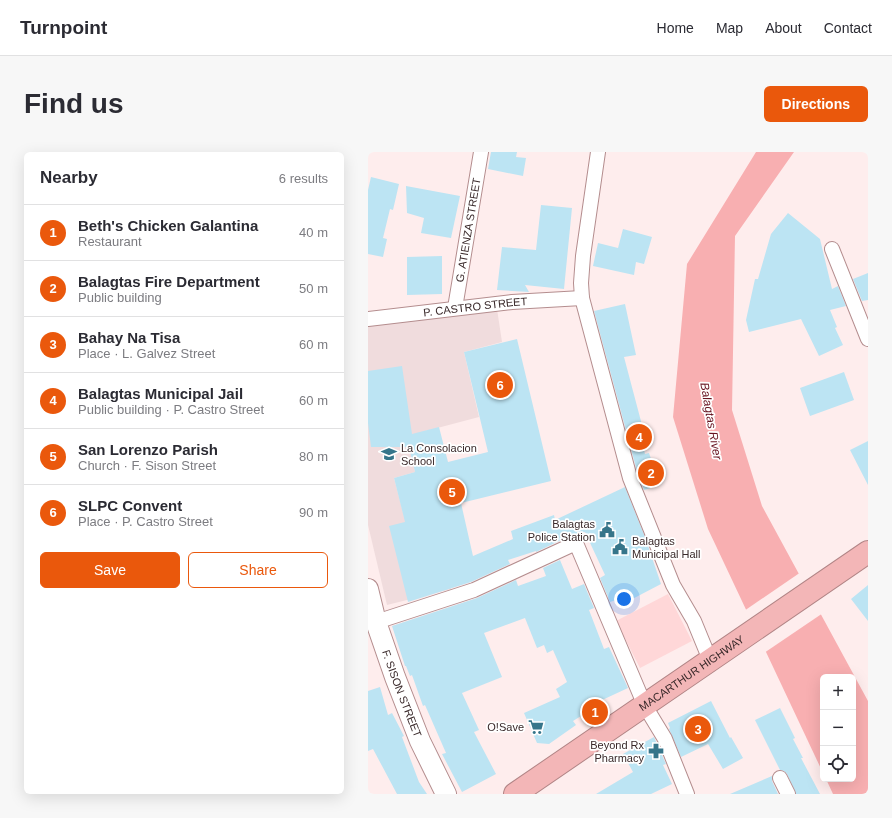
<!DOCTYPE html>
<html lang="en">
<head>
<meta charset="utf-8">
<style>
  body { margin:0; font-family:Helvetica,sans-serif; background:#f7f7f7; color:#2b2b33 }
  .controls { position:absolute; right:12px; bottom:12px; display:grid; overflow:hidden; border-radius:6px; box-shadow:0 4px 16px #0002 }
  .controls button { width:36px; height:36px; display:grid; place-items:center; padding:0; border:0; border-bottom:1px solid #e1e1e2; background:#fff; color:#2b2b33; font:20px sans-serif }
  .you { position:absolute; left:256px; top:447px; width:14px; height:14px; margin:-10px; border:3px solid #fff; border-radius:50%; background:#1a73e8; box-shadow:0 0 0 6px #1a73e833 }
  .badge { display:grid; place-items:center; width:26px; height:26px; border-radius:50%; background:#ea580c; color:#fff; font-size:13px; font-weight:700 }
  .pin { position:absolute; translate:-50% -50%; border:2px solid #fff; box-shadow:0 1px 4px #0006 }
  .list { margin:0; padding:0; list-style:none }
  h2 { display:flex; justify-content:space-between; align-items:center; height:52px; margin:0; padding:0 16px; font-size:17px }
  h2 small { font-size:13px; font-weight:400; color:#7c7c81 }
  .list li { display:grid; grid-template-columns:26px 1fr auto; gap:12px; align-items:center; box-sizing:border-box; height:56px; padding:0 16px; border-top:1px solid #e1e1e2 }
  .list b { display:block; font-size:15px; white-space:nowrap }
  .list p { margin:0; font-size:13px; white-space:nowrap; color:#7c7c81 }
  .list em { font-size:13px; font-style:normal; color:#7c7c81 }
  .actions { display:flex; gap:8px; padding:12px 16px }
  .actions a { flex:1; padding:9px 0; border:1px solid #ea580c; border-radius:6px; text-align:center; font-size:14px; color:#ea580c }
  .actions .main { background:#ea580c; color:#fff }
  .icon { flex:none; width:22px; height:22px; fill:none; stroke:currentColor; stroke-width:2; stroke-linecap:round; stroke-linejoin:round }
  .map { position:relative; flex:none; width:500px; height:642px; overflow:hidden; border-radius:6px }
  header { display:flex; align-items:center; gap:24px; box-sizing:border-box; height:56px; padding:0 20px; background:#fff; border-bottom:1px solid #e1e1e2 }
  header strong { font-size:19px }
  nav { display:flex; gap:22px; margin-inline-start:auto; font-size:14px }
  .intro { display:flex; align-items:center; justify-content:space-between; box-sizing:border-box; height:96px; padding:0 24px }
  h1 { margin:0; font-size:28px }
  .button { padding:10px 18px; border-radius:6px; background:#ea580c; color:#fff; font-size:14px; font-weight:700 }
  main { display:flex; gap:24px; padding:0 24px }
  aside { flex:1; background:#fff; border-radius:6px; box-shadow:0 4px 16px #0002 }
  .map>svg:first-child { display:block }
  .built { fill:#f0dcdd }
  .green { fill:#ffd7d8 }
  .water { fill:#f8afb1 }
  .pier { fill:#feeded }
  .building { fill:#bce4f3 }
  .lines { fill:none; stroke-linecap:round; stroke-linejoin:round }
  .street-casing { stroke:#b48d8e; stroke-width:16 }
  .secondary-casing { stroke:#b48d8e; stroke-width:22 }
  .highway-casing { stroke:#b28586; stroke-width:24 }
  .street { stroke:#fff; stroke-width:14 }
  .secondary { stroke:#fff; stroke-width:20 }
  .highway { stroke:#f3b6b7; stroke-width:22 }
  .labels { text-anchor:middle; stroke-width:3.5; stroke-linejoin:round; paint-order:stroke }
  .street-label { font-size:11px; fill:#39292a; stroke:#fff }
  .poi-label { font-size:11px; fill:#39292a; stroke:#fff; text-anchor:end }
  .water-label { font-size:12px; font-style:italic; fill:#681522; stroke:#fff }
</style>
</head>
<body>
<header>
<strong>Turnpoint</strong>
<nav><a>Home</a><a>Map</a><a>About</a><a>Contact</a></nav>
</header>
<div class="intro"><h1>Find us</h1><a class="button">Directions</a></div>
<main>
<aside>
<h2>Nearby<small>6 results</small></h2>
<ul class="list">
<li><span class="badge">1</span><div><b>Beth's Chicken Galantina</b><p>Restaurant</p></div><em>40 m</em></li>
<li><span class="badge">2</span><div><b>Balagtas Fire Department</b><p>Public building</p></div><em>50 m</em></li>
<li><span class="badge">3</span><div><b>Bahay Na Tisa</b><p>Place · L. Galvez Street</p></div><em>60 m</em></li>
<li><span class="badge">4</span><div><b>Balagtas Municipal Jail</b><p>Public building · P. Castro Street</p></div><em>60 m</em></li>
<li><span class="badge">5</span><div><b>San Lorenzo Parish</b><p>Church · F. Sison Street</p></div><em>80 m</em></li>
<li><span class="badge">6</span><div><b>SLPC Convent</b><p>Place · P. Castro Street</p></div><em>90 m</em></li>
</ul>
<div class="actions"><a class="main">Save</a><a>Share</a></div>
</aside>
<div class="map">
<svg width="500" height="642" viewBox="0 0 500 642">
  <rect width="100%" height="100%" fill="#feeded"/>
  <path class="built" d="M 129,157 L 134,190 L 96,200 L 111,265 L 39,284 L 47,320 L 26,326 L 36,364 L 64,357 L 83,437 L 19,453 L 0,373 L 0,173 Z"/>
  <path class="green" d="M 300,442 L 324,489 L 272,516 L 248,469 Z"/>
  <path class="water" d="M 388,0 L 426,0 L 367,84 L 364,258 L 394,354 L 500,549 L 500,642 L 465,642 L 458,627 L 485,627 L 485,525 L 455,525 L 455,621 L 340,377 L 305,265 L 319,112 Z"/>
  <path class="pier" d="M 433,420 L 455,461 L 396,501 L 376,459 Z"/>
  <path class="building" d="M 123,0 L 149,0 L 148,5 L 158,6 L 155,24 L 120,17 Z
    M 3,25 L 31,32 L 25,58 L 22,57 L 15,86 L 19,87 L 15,105 L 0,102 L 0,38 Z
    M 38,34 L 92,44 L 83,86 L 53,81 L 56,66 L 39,61 Z
    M 173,53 L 204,56 L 196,137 L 157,133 L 161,140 L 129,138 L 134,95 L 168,98 Z
    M 420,61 L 452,87 L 464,137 L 470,134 L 478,154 L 462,158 L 469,175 L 467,176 L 475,193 L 451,204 L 433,167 L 381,180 L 378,168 L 387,127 L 390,127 L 403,82 Z
    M 255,77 L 284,85 L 276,112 L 268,110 L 266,123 L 225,114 L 230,91 L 250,96 Z
    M 74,104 L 74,142 L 39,143 L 39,105 Z
    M 500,121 L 500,148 L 494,149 L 485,127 Z
    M 257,152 L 268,203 L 256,205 L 274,273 L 270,274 L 277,302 L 281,301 L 292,333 L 276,338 L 270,323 L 226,159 Z
    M 149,187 L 183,329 L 93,351 L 105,404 L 145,387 L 143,379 L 186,363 L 187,368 L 257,335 L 277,385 L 293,432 L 251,454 L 248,448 L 242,450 L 232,426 L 237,423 L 217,380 L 204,383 L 168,400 L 168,399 L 140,408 L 142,412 L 103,430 L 40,450 L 21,374 L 37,370 L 26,326 L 47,320 L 41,295 L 3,295 L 0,271 L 0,219 L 34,214 L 44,282 L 71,275 L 80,310 L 120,300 L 96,200 Z
    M 476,220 L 486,248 L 442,264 L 432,236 Z
    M 500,289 L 500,333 L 482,298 Z
    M 192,408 L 204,437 L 216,432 L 226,456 L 221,458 L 236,497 L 241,495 L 260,536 L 232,549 L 234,551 L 205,569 L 208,573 L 181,592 L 169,591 L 156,561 L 192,545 L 188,537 L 199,530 L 185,498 L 179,501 L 176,493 L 169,496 L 157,466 L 116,481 L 134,525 L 94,541 L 111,578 L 106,580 L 128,622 L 94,640 L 74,602 L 78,601 L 57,553 L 55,554 L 44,523 L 42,524 L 38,514 L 37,514 L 24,474 L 109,446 L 148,428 L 150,434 L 178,424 L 175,416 Z
    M 500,433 L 500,469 L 483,447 Z
    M 12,535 L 20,563 L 24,561 L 36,584 L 34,585 L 51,630 L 59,642 L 29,642 L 5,597 L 0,599 L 0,539 Z
    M 343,549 L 362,586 L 363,585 L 375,606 L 355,617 L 340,592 L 313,605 L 301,577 L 302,576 L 300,571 Z
    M 412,556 L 427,586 L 425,587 L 435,606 L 433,606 L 452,642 L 428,642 L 419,622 L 416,619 L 412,618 L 387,568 Z
    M 286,585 L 298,612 L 295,613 L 304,632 L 283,642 L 228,642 L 265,620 L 255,602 Z
    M 404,624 L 404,629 L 410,642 L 362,642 Z"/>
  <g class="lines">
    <defs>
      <g id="street">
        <path d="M 230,0 L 215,104 L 213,131 L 214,146 L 262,326 L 305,433 L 326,469 L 342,508"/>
        <path d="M 464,97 L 500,187"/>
        <path id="s1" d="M 87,156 L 113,0"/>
        <path id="s2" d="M 0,167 L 144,150 L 214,146"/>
        <path d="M 8,470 L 106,438 L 208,391 L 277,554 L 297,587 L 319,642"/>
        <path d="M 412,626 L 420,642"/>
      </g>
      <g id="secondary">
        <path id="s3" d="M 0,437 L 8,470 L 27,525 L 52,589 L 78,642"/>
      </g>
      <g id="highway">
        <path id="s4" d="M 147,642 L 500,400"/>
      </g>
    </defs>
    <use href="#street" class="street-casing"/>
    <use href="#secondary" class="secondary-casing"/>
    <use href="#highway" class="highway-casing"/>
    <use href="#street" class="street"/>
    <use href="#secondary" class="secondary"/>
    <use href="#highway" class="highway"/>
  </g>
  <defs>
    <symbol id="school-bare" viewBox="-9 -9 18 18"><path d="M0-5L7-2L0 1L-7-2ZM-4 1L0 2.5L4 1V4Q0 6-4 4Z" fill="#36758a" stroke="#fff" stroke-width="2.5" paint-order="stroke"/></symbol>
    <symbol id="civic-bare" viewBox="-9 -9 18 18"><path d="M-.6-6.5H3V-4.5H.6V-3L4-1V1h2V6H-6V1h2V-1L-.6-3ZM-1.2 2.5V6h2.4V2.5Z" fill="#36758a" stroke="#fff" stroke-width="2.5" paint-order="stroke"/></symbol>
    <symbol id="supermarket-bare" viewBox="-9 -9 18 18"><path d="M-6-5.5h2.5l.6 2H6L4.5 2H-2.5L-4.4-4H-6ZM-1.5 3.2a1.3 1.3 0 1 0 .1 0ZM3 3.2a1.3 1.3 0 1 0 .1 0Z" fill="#36758a" stroke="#fff" stroke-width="2.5" paint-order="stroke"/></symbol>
    <symbol id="pharmacy-bare" viewBox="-9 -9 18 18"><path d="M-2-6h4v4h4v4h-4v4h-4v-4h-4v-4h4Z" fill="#36758a" stroke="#fff" stroke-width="2.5" paint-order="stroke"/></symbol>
  </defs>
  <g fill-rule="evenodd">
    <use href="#school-bare" x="10" y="291" width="22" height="22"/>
    <use href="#civic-bare" x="228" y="367" width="22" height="22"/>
    <use href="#civic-bare" x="241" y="384" width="22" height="22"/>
    <use href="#supermarket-bare" x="157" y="564" width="22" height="22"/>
    <use href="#pharmacy-bare" x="277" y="588" width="22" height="22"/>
  </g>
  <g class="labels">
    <g class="street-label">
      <text dy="4" stroke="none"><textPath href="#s1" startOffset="79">G. ATIENZA STREET</textPath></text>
      <text dy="4" stroke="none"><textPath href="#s2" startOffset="108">P. CASTRO STREET</textPath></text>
      <text dy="4" stroke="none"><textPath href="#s4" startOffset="214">MACARTHUR HIGHWAY</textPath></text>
      <text dy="4" stroke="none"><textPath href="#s3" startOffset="110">F. SISON STREET</textPath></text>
    </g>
    <g class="poi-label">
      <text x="33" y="300" text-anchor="start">La Consolacion<tspan x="33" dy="13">School</tspan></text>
      <text x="227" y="376">Balagtas<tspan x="227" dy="13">Police Station</tspan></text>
      <text x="264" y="393" text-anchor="start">Balagtas<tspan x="264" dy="13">Municipal Hall</tspan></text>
      <text x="156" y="579">O!Save</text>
      <text x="276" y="597">Beyond Rx<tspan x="276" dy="13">Pharmacy</tspan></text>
    </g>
    <g class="water-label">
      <text transform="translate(343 269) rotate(80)" y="4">Balagtas River</text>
    </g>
  </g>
</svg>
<div class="controls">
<button>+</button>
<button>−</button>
<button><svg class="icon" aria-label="locate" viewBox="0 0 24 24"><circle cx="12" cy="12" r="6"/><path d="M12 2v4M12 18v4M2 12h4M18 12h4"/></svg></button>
</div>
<div class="you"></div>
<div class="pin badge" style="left:227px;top:560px">1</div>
<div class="pin badge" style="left:283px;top:321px">2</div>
<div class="pin badge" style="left:330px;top:577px">3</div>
<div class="pin badge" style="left:271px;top:285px">4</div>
<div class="pin badge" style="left:84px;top:340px">5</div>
<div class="pin badge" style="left:132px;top:233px">6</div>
</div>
</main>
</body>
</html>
